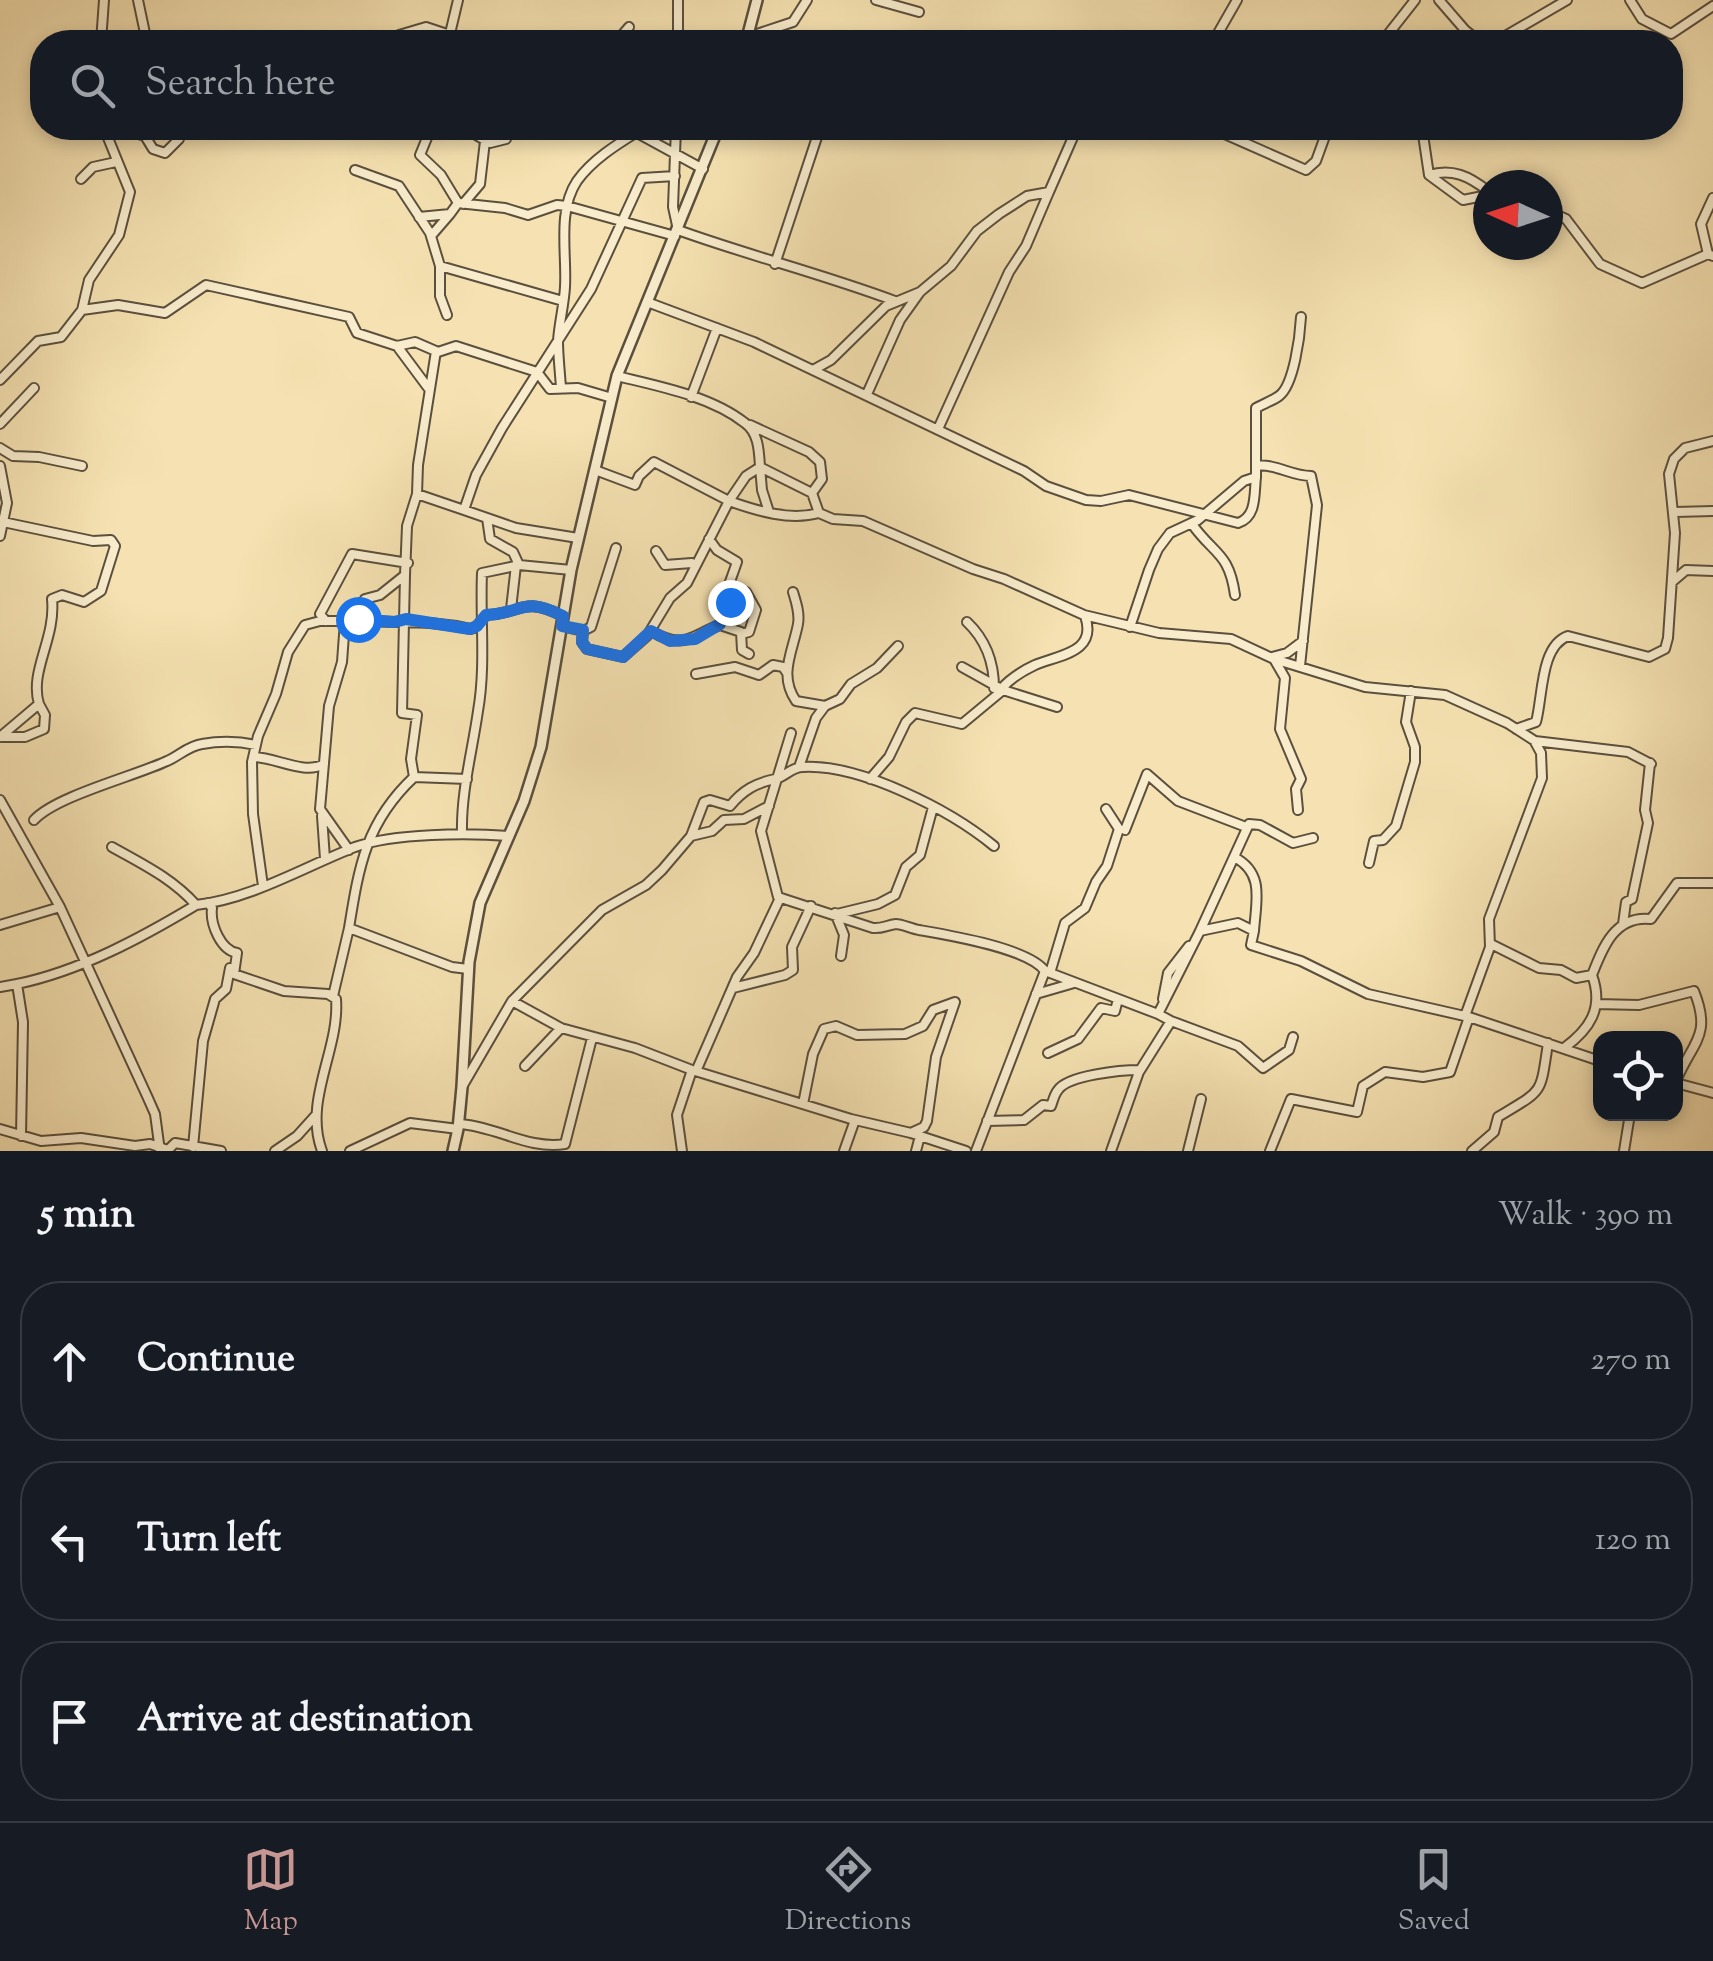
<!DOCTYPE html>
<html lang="en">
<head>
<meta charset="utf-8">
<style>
  body { margin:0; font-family:"Sorts Mill Goudy",serif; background:#242831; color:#f1f3f6 }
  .controls { position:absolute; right:30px; bottom:30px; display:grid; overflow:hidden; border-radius:20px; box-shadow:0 5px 15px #0003 }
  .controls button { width:90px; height:90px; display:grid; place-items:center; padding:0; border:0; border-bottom:2px solid #363941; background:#171b24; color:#f1f3f6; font:50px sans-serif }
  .compass { position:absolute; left:1473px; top:170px; width:90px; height:90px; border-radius:50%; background:#171b24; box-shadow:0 5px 15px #0003; rotate:273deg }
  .stop { position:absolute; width:30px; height:30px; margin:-22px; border:8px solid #1a73e8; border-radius:50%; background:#fff }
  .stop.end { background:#1a73e8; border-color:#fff; box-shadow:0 2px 10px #0008 }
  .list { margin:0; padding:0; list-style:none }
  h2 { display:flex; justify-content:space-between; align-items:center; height:130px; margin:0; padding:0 40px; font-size:42px }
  h2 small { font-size:32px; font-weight:400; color:#9ea1a6 }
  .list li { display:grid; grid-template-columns:65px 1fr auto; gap:30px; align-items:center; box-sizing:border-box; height:160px; margin:0 20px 20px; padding:0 20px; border:2px solid #363941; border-radius:40px }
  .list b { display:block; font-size:38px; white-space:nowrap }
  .list em { font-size:32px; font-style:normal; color:#9ea1a6 }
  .icon { flex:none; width:55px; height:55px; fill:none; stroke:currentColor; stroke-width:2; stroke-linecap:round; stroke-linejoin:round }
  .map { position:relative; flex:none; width:1713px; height:1151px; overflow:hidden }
  .search { position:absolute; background:#171b24; box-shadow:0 5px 15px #0003; left:30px; right:30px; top:30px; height:110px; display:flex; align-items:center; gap:25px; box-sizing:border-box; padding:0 35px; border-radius:40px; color:#9ea1a6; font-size:38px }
  .sheet { height:670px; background:#171b24 }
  nav { display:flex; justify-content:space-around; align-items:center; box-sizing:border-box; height:140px; border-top:2px solid #363941; background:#171b24; font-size:28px; color:#9ea1a6 }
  nav a { display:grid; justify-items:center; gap:5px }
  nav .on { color:#c59692 }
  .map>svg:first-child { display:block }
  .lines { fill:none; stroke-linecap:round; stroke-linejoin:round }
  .minor-casing { stroke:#5b503e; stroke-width:12 }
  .tertiary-casing { stroke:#5b503e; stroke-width:14 }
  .minor { stroke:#f8eccc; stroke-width:8 }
  .tertiary { stroke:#f8eccc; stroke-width:9 }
  .route { stroke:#1a73e8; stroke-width:12 }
</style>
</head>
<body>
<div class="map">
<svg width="1713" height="1151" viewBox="0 0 1713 1151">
  <rect width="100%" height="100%" fill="#f5e1b1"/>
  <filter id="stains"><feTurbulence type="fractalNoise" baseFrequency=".002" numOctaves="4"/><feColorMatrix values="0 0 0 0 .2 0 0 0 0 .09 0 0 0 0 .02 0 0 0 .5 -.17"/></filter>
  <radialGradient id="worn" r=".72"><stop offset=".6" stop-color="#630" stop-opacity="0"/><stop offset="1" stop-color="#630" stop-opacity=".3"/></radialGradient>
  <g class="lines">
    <defs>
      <path id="minor" d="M 138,0 L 146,38
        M 876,0 L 919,12
        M 1439,0 L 1465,30 L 1480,42
        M 1630,0 L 1642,19 L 1671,34 L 1713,6
        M 748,37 L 793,22 L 807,0
        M 101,41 L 144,37 L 153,42
        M 482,41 L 483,42
        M 101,42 L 104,0
        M 396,42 L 399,35 L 426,27 L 450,35
        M 448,42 L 458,0
        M 616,42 L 629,27
        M 678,42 L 678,0
        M 1213,42 L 1237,0
        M 1382,42 L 1415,0
        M 1495,42 L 1567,0
        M 118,128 L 145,136 L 153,149 L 165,153 L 179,139
        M 431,128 L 420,155 L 441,175 L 458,203 L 505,208 L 528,215 L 557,205 L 567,206 L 675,236
        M 470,128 L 471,132 L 490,143 L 506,139
        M 628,128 L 703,169
        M 676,128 L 673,207 L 678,230 C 750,256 823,274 895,301
        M 1211,128 L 1306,170 L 1316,161 L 1328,128
        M 1422,128 L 1429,175 L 1463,200 L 1488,195
        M 355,170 L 399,186 L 430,233 L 440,266 L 440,296 L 447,315
        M 1429,175 C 1452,168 1469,176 1488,191
        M 81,179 L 93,167 L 116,162
        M 463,204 L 480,184 L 485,141
        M 1548,211 L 1566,219 L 1600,264 L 1642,283 L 1708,254 L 1713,256
        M 419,217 L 450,214 L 458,203
        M 431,236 L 450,214
        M 1708,254 L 1701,224 L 1713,198
        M 775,264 L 820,128
        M 440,266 L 563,301
        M 647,302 L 754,342 L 1024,471 L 1046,486 L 1086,500 L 1101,501 L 1129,495 L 1238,523 C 1257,517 1254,494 1256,477
        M 82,310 L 118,305 L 165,313 L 206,285 L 349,317 L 357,333 L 397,346 L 415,342 L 438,352 L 456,346 L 537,372 L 550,389 L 578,388 L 612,398
        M 397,346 L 429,389
        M 813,370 L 831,360 L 886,306 L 920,292
        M 617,376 C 658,386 711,396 745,423 C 759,433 759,452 760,467 L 812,493 L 819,513 L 833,519 L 863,521 L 973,569 L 1004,579 L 1084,615 L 1159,633 L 1231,639 L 1274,659 L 1365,687 L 1445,695 L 1507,723 L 1535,741 L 1628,752 L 1651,764
        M 0,380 L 38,341 L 61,337 L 82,310 L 89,280 L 119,235 L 130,192 L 104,128
        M 561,388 C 560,372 558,356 558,341 C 559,324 564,305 565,287 C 567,254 557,211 577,181 C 592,160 616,145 637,132
        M 867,394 L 900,320 L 920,292 L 951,266 L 977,231 L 999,214 L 1027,196 L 1049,192 L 1077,128
        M 691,397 L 717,328
        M 0,424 L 34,388
        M 750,425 L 809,452 L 820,462 L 822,479 L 812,493
        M 938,429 L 1009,272 L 1026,246 L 1049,192
        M 0,448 L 13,456 L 39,457 L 82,466
        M 0,466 L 7,503 L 0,536
        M 1256,466 C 1275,463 1291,476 1311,476 L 1317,505 L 1300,666
        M 417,494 L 418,465 L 436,351
        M 464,510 L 516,528 L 578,538
        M 769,512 L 762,490 L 760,467 L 746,476 L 729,501 C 757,511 790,521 819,513
        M 1675,512 L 1713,511
        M 487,518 L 490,539 L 513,552 L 519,565 L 571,570
        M 1192,524 C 1214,555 1229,552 1235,595
        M 709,539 L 717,550 L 737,562 L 726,593 L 729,605 L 720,625
        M 656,551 L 665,565 L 692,563 L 695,567
        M 405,575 L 402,713 L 417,715 L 411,759 L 414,777 L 467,779
        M 1672,582 L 1686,570 L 1713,571
        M 793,592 C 796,602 800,613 798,624 C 793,651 778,675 796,701 L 825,706 L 816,718 L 799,767
        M 511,609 L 516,565
        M 326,621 L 320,614 L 352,554 L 408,563
        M 345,621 L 342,662 L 329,706 L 320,809 L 349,850
        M 364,621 C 402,623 432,620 471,629 L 477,626 L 486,615 C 523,614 520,595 563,616
        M 967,622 C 986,640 994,662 994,688
        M 561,626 L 583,631 L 582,642 L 587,649 L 623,657 L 647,636 L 670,598 L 687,583 L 729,501 L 654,462 L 639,476 L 635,485 L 595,470
        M 1130,627 L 1149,570 L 1158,549 L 1170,533 L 1198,520 L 1244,481 L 1256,477 L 1256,408 C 1263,404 1272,401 1279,396 C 1294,385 1300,336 1301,317
        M 583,631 L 591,627 L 616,548
        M 651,631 C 685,651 691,635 720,625 L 741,632 L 742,650 L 749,654
        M 741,634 L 749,632 L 756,610 L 746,592
        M 1272,657 L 1287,653 L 1303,641
        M 1274,659 L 1285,678 L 1280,729 L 1301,779 L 1296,789 L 1298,810
        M 696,674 L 735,667 L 759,675 L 773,665 L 783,667 L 787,673
        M 1001,689 C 1010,679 1022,671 1035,665 C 1058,655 1098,653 1085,616
        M 1003,690 L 1057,707
        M 825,706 L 840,699 L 851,684 L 877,668 L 898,646
        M 1516,729 L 1536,722 C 1543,697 1540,646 1568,636 L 1649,657 L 1665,649 L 1668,638 L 1675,533 L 1669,474 L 1674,459 L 1685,448 L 1713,441
        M 791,733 L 761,831 L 778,897 L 873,928 C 882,929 887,925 896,924 C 902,924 912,929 919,930 C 948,935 1028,948 1045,971
        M 0,737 L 39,704 C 29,671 56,639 52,599 L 62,595 L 84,602 L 101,591 L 115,546 L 111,540 L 93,541 L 3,522
        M 2,737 L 25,737 L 44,729 L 45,715 L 39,704
        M 254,757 C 278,758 304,775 324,764
        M 414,777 C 366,822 359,866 349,928 L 452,967 L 468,969
        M 870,779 L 889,757 L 906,722 L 915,713 L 962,724 L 1003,690 L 962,667
        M 0,800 L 60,907 L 147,1096 L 155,1114 L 160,1151
        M 322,816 L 325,859
        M 34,820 C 56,796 135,776 167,761 C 179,756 188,746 202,744 C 219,741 238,741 256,745
        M 1125,830 L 1147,774 L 1178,801 L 1246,827
        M 462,833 C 461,792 472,753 478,711 C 486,665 480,619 482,573 L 515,566
        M 691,836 L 712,831 L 724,820 L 744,819 L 769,806
        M 112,847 C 142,864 172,878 196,905 C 251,899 304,867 355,847 C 394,833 468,833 509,836
        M 1234,857 C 1265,873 1256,901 1254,931
        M 1369,863 L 1374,841 L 1383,840 L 1396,826 L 1415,762 L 1415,747 L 1406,722 L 1411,691
        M 263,886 L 253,814 L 252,762 L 258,736 L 276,694 L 288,652 L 305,625 L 320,621 L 364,621 L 365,599 L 380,595 L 405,575 L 407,526 L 417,494 L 464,510 L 476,475 L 502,428 L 591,289 L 642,178 L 675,176
        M 208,903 L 212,908 C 210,925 221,950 237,953 L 234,974 L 284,991 L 328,994 L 336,999 C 340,1049 303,1100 322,1151
        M 835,913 L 844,935 L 841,956
        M 837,914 L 878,904 L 895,895 L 906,867 L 920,855 L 933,807
        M 1623,924 L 1626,902 L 1632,899 L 1648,823 L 1645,810 L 1650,763
        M 0,925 L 60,907
        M 1200,931 L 1249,824 L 1260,825 L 1293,843 L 1313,838
        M 1491,944 L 1539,968 L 1561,970 L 1576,978 L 1592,975
        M 1050,973 L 1065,923 L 1085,908 L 1096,882 L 1107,866 L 1119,829 L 1106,809
        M 0,987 L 17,984
        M 733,988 L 785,975 L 793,970 L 792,947 L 811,906
        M 1036,994 L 1074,983
        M 333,996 L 349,928
        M 1163,999 L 1168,973 L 1189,946
        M 512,1001 L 602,910 L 646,885 L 662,870 L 691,836 L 704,802 L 710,800 L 730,806 C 743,790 756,783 775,779 C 785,777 791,767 803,767 C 861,764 950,810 994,846
        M 1596,1004 L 1639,1005 L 1694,991 C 1712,1036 1693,1041 1676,1081
        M 1465,1016 L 1490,947 L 1489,919 L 1542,778 L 1541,753 L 1535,742
        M 1171,1021 L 1238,1046 L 1263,1068 L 1289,1050 L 1293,1037
        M 1564,1048 C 1590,1029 1604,1008 1592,975 C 1603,947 1615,915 1651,919 L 1677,883 L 1713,883
        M 1048,1053 L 1078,1039 L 1101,1008 L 1115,1011 L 1118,999
        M 525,1066 L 561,1028
        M 697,1069 L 737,977 L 754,953 L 780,898
        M 1676,1083 L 1713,1093
        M 462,1087 L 512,1001 L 561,1028 L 635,1048 L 692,1070 L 851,1119 L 911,1133 L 966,1151
        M 803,1104 L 813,1054 L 824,1029 L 836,1026 L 857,1035 L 905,1034 L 923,1026 L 933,1010 L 955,1002 L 936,1057 L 927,1121 L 924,1127 L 911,1133
        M 987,1121 L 1024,1120 L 1043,1105 L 1051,1106 C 1053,1101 1054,1095 1058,1090 C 1068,1075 1122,1070 1140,1070
        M 459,1124 C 496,1126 528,1150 565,1144 L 592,1038
        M 0,1129 L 41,1141 L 81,1138 L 135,1146 L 150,1144 L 168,1150 L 175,1143 L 221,1151
        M 21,1136 L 23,1022 L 17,984 C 80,971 141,938 196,905
        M 193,1147 L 203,1041 L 215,999 L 226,989 L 230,968
        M 275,1151 L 297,1136 L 316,1115
        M 350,1151 L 410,1123 L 458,1129
        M 682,1151 L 677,1115 L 692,1070
        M 844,1151 L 855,1120
        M 916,1151 L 920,1136
        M 976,1151 L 1045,971 L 1158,1014 L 1200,931 L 1238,923 L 1254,931 L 1251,945 L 1301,961 L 1368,994 L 1469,1017 L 1600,1061
        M 1111,1151 L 1139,1072 L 1171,1021 L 1158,1014
        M 1188,1151 L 1201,1099
        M 1270,1151 L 1291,1099 L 1357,1112 L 1363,1086 L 1385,1072 L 1423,1077 L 1450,1072 L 1469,1017
        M 1472,1151 L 1494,1132 L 1498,1117 C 1544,1089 1540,1096 1548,1043
        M 1624,1151 L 1630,1114"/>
      <path id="tertiary" d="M 746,42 L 757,0
        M 453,1151 L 458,1129 L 462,1087 L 469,962 L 480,903 L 524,801 L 541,747 L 571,570 L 617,376 L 718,128"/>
    </defs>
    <use href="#minor" class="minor-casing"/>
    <use href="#tertiary" class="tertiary-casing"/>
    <use href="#minor" class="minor"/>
    <use href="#tertiary" class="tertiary"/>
  </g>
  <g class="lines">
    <path class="route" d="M 358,619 L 394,622 L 406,619 L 470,629 L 477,626 L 486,615 C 523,614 521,595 563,616 L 562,626 L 583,630 L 582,642 L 587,649 L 623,657 L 651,631 L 670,641 L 695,639 L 720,624 L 730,602"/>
  </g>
  <rect width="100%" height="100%" filter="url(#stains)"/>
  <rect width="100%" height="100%" fill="url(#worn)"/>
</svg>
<div class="controls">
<button><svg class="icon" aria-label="locate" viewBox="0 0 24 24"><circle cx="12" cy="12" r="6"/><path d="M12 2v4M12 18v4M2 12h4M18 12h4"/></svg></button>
</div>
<svg class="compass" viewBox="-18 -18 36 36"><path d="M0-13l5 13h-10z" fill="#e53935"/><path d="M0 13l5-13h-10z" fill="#9ea1a6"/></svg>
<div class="stop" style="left:358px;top:619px"></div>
<div class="stop end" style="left:730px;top:602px"></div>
<div class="search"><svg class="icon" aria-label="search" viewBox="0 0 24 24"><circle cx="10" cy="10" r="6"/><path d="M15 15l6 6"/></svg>Search here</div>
</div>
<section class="sheet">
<h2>5 min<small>Walk · 390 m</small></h2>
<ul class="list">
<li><svg class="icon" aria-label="ahead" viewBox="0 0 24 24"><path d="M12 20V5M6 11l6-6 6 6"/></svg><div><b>Continue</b></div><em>270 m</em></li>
<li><svg class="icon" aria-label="left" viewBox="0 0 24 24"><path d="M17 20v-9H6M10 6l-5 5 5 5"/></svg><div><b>Turn left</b></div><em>120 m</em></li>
<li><svg class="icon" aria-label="arrive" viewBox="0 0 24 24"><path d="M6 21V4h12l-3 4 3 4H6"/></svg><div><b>Arrive at destination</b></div></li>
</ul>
</section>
<nav>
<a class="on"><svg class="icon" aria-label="map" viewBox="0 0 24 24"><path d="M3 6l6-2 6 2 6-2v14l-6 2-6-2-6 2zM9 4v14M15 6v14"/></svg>Map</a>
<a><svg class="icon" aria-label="directions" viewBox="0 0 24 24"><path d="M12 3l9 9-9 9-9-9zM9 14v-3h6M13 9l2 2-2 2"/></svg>Directions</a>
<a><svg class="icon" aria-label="saved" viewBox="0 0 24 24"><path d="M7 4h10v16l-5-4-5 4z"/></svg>Saved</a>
</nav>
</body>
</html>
